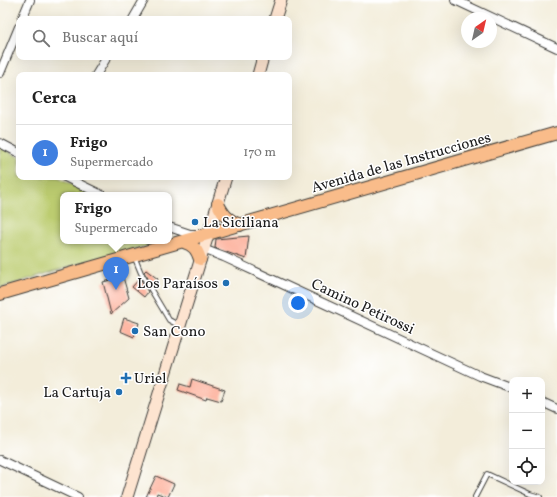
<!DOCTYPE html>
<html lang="es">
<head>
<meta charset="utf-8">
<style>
  body { margin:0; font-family:Vollkorn,serif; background:#f2f2f2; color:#222 }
  .controls { position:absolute; right:12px; bottom:12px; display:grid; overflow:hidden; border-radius:8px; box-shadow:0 4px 16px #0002 }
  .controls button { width:36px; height:36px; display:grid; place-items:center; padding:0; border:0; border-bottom:1px solid #e0e0e0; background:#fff; color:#222; font:20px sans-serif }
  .compass { position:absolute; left:461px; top:12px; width:36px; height:36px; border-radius:50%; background:#fff; box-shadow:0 4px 16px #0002; rotate:34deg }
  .you { position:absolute; left:298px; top:303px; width:14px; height:14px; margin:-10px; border:3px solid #fff; border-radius:50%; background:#1a73e8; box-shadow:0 0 0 6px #1a73e833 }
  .badge { display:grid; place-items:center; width:26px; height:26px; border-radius:50%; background:#2563eb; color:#fff; font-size:13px; font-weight:700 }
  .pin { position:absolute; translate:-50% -33px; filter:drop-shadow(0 1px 2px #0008) }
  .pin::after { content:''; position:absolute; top:21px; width:14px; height:12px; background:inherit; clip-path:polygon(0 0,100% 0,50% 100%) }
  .popup { position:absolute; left:60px; top:192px; width:112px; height:52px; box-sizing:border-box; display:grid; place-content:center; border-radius:8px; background:#fff; filter:drop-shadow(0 1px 3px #0005); font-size:13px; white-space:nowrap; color:#767676 }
  .popup b { font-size:15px; color:#222 }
  .popup::after { content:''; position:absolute; left:50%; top:100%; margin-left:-8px; border:8px solid transparent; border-top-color:#fff }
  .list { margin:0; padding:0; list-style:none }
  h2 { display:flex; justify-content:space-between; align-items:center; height:52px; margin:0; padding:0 16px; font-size:17px }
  h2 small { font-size:13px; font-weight:400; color:#767676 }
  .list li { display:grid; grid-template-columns:26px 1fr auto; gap:12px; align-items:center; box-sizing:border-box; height:56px; padding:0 16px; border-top:1px solid #e0e0e0 }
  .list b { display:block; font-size:15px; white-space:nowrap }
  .list p { margin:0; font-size:13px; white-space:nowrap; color:#767676 }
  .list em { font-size:13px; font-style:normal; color:#767676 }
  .icon { flex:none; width:22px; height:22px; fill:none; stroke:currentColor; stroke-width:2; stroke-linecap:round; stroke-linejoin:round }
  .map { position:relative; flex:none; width:557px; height:497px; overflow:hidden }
  .search { position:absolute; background:#fff; box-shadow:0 4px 16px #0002; left:16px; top:16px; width:276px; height:44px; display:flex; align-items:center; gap:10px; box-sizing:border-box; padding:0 14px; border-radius:8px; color:#767676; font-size:15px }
  .panel { position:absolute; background:#fff; box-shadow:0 4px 16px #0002; left:16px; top:72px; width:276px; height:108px; border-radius:8px }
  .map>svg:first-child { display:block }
  .green { fill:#bccc6f; stroke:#6c7446 }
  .building { fill:#fdac95 }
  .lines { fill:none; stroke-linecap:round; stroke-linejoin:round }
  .lane-casing { stroke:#3c3b38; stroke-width:6 }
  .street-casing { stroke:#3c3b38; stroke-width:10 }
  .secondary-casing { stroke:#3c3b38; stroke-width:13 }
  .primary-casing { stroke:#3c3b38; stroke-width:14 }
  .lane { stroke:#fff; stroke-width:4 }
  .street { stroke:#fff; stroke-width:8 }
  .secondary { stroke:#fde4d0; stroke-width:11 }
  .primary { stroke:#f9bc8a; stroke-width:12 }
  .poi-dot { fill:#1f6fb2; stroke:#fff; stroke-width:1.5 }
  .labels { text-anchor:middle; stroke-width:3; stroke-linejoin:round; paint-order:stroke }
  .street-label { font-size:15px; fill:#1c1c1c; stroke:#fff }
  .poi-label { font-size:15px; fill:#1c1c1c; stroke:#fff; text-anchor:start }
</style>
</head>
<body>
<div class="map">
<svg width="557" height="497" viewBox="0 0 557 497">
  <rect width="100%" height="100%" fill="#fff"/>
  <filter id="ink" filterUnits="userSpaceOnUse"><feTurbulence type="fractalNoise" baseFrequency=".025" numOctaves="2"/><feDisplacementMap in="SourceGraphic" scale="8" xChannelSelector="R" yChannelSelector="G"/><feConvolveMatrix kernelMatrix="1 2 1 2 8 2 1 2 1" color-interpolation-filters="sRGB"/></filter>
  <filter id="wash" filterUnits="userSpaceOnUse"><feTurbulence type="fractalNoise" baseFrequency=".012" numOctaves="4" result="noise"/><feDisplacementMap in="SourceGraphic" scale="16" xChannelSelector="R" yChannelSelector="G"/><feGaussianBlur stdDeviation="0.9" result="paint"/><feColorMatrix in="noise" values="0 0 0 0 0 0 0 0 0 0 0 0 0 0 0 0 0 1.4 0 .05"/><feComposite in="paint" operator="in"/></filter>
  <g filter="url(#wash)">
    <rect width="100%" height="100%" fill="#f3edda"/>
    <path class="green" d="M 0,147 L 19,157 L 19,177 L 58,177 L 94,195 L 63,195 L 63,241 L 168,241 L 91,260 L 0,288 Z"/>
    <g id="blocks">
      <path class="building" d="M 249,236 L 246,259 L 215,248 L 216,239 Z
        M 146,270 L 158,279 L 153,286 L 144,272 Z
        M 123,277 L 129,298 L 111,314 L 103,282 Z
        M 140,278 L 148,292 L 144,297 L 132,287 Z
        M 124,318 L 139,323 L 134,337 L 120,331 Z
        M 192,379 L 225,390 L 221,401 L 207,397 L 206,400 L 178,390 L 180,384 L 190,387 Z
        M 156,476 L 174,484 L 168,497 L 157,493 L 156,497 L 146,497 Z"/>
    </g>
  </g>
  <g filter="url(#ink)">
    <use href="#blocks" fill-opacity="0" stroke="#3c3b38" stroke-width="1"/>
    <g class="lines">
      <defs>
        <path id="lane" d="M 134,256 L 141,273 L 169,320 L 180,326
          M 475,497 L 487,474 L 530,494 L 540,497"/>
        <path id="street" d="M 455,0 L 557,48
          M 22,19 L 30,0
          M 133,19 L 144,0
          M 0,73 L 19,27
          M 96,75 L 107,57
          M 0,143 L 19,153
          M 65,177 L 102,195
          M 169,227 L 190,234 L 199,234
          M 203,249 L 224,257 L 480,376 L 512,388
          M 542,402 L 557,409
          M 0,460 L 78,497"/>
        <path id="secondary" d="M 275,19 L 281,0
          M 258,75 L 263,57
          M 127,497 L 226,177"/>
        <path id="primary" d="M 218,204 C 223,215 228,220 240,225
          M 184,242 C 194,245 197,250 200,259
          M 0,294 L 557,133"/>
      </defs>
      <use href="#lane" class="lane-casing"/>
      <use href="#street" class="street-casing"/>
      <use href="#secondary" class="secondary-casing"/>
      <use href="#primary" class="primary-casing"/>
      <use href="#lane" class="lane"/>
      <use href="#street" class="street"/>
      <use href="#secondary" class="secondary"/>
      <use href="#primary" class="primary"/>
    </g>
  </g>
  <g class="poi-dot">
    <circle cx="195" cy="222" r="4"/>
    <circle cx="226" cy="283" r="4"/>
    <circle cx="135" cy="331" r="4"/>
    <path d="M124 372h4v4h4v4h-4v4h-4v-4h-4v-4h4z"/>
    <circle cx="119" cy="392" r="4"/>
  </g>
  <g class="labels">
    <g class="street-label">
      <text transform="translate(401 162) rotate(-16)" y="5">Avenida de las Instrucciones</text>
      <text transform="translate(363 306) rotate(25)" y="5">Camino Petirossi</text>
    </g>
    <g class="poi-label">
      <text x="203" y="227">La Siciliana</text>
      <text x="218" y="288" text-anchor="end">Los Paraísos</text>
      <text x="143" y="336">San Cono</text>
      <text x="134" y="383">Uriel</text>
      <text x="111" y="397" text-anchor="end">La Cartuja</text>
    </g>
  </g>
</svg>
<div class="controls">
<button>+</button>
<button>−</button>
<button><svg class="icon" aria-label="locate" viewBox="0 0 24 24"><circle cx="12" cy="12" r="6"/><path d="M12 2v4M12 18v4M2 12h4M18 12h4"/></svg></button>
</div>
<svg class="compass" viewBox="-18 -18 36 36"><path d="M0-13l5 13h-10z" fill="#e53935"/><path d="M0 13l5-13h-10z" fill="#767676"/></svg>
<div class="you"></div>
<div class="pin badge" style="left:116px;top:290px;background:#3f7fe0">1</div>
<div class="popup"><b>Frigo</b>Supermercado</div>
<div class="search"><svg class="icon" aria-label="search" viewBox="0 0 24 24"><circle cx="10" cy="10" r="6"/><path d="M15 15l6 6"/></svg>Buscar aquí</div>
<section class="panel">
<h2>Cerca<small></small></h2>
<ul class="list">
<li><span class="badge" style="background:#3f7fe0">1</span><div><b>Frigo</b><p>Supermercado</p></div><em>170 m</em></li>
</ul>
</section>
</div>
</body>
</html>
